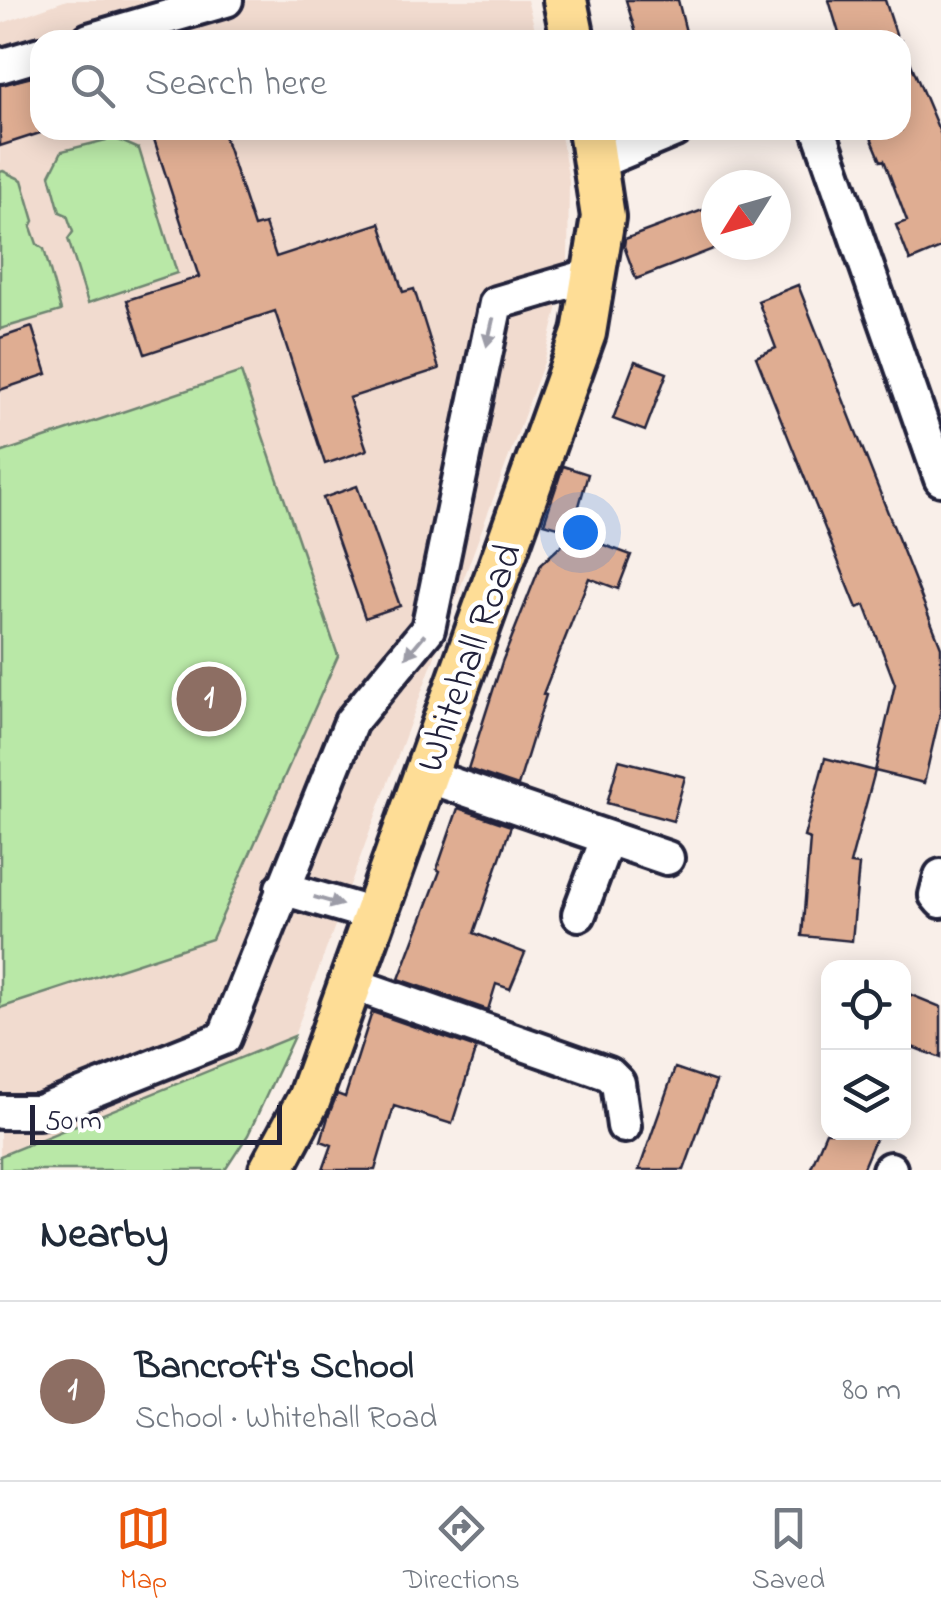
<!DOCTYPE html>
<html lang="en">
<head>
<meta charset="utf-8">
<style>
  body { margin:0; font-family:"Indie Flower",sans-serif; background:#f2f2f3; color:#1f2937 }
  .controls { position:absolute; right:30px; bottom:30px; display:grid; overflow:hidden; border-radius:20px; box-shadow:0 5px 25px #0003 }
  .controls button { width:90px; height:90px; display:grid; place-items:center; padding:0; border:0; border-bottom:2px solid #e0e1e3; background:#fff; color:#1f2937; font:50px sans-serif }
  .compass { position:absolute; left:701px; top:170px; width:90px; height:90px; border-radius:50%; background:#fff; box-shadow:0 5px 25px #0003; rotate:233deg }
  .scale { position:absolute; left:30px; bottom:25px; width:252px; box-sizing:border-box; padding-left:10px; border:5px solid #22223b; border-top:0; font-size:28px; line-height:35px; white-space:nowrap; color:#22223b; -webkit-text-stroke:8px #fff; paint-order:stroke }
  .you { position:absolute; left:580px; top:532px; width:35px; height:35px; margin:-25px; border:8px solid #fff; border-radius:50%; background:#1a73e8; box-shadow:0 0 0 15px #1a73e833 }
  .badge { display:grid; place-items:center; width:65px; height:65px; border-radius:50%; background:#ea580c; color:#fff; font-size:32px; font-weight:700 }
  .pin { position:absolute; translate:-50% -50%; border:5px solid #fff; box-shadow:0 2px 10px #0006 }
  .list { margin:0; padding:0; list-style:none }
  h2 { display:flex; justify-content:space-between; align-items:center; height:130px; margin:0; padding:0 40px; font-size:42px }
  h2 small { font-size:32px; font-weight:400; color:#747a83 }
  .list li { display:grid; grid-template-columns:65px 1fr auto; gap:30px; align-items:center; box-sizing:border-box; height:180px; padding:0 40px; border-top:2px solid #e0e1e3 }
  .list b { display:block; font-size:38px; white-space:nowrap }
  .list p { margin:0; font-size:32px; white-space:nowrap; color:#747a83 }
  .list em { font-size:32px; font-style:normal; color:#747a83 }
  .icon { flex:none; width:55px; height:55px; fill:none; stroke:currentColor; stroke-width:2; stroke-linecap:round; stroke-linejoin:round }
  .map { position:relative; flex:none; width:941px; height:1170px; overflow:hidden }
  .search { position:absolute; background:#fff; box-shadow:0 5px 25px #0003; left:30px; right:30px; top:30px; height:110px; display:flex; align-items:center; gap:25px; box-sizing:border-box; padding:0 35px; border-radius:30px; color:#747a83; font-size:38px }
  .sheet { height:310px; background:#fff }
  nav { display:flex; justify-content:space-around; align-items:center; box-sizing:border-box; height:140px; border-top:2px solid #e0e1e3; background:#fff; font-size:28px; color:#747a83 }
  nav a { display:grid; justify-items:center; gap:5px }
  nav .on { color:#ea580c }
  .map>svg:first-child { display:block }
  .built { fill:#f1dbcf }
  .green { fill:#b9e8a7; stroke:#6e8571; stroke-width:2.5 }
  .building { fill:#dfad92; stroke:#22223b; stroke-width:2.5 }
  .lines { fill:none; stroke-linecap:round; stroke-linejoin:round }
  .minor-casing { stroke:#22223b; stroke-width:40 }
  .major-casing { stroke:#22223b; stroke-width:50 }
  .minor { stroke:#fff; stroke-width:32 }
  .major { stroke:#fedd96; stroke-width:42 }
  .oneway { fill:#9c9ca7 }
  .labels { text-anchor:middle; stroke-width:9; stroke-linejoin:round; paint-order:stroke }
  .street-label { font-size:40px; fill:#22223b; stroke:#fff }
</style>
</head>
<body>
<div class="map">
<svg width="941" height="1170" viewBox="0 0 941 1170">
  <rect width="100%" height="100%" fill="#f9efe9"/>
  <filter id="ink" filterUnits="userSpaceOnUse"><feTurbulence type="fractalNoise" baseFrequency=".01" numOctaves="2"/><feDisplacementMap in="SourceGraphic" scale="20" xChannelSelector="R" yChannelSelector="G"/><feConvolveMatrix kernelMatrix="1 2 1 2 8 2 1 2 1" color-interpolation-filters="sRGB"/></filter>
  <g filter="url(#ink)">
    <path class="built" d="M 67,0 L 527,0 L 538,40 L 40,40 L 40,130 L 560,130 L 569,181 L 568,265 L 544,362 L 294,1036 L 0,1156 L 0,24 Z"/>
    <path class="green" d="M 114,138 L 139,149 L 177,273 L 88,303 L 68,239 L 73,232 L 67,215 L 60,212 L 50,175 L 62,151 Z
      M 3,171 L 22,180 L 34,221 L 31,227 L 37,244 L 44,249 L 61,311 L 0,329 L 0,172 Z
      M 241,372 L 338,656 L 212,939 L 0,1008 L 0,453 Z
      M 294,1036 L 248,1135 L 225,1170 L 0,1170 L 0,1156 Z"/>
    <path class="building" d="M 626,0 L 678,0 L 688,40 L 638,40 Z
      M 829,0 L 885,0 L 898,40 L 841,40 Z
      M 901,40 L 941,135 L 941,248 L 910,261 L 896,225 L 907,221 L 884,160 L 881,161 L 868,130 L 901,130 Z
      M 40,75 L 40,133 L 0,146 L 0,85 Z
      M 151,130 L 222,130 L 254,227 L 265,224 L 276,257 L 380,223 L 403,292 L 414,289 L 439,369 L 349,398 L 367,450 L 325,464 L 275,311 L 145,354 L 127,300 L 199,277 Z
      M 716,205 L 716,248 L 636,279 L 624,246 L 625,239 Z
      M 798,285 L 941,647 L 941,709 L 924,783 L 875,771 L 895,684 L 865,605 L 857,608 L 756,357 L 776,348 L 758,301 Z
      M 32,327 L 47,374 L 0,390 L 0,338 Z
      M 635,361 L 667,373 L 645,431 L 613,419 Z
      M 563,466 L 588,474 L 572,531 L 544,523 Z
      M 357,486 L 400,606 L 365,618 L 323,498 Z
      M 574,534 L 631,555 L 618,589 L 589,578 L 543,694 L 546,695 L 518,786 L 468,769 L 502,662 L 541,564 Z
      M 825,758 L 875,771 L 850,864 L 859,865 L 852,941 L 802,936 L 810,839 L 804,837 Z
      M 619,760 L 685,777 L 673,821 L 607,803 Z
      M 458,808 L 511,826 L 474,933 L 525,953 L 510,989 L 496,984 L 488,1010 L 399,979 L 440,871 L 437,869 Z
      M 904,992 L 941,1007 L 941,1058 L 904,1044 Z
      M 372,1012 L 476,1048 L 452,1124 L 394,1106 L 375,1170 L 323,1170 L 332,1145 L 321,1141 L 329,1114 L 337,1094 L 345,1097 Z
      M 675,1068 L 716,1082 L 684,1170 L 639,1170 Z
      M 826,1132 L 878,1132 L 862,1170 L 810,1170 Z"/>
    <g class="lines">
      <defs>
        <path id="minor" d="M 89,40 L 226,0
          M 0,66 L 40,54
          M 819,130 L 941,479
          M 596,163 L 675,130
          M 424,775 L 667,858
          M 941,876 L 936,895 L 941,901
          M 282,888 L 374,915
          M 579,914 L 607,839
          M 350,983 L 609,1074 L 618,1083 L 624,1126
          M 0,1112 L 39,1112 L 224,1038 L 351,722 L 428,629 L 496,303 L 595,274
          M 889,1170 L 890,1169"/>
        <path id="major" d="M 565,0 L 573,40
          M 271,1170 L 309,1099 L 584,333 L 603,217 L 590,130"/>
      </defs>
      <use href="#minor" class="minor-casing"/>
      <use href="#major" class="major-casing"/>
      <use href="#minor" class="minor"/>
      <use href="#major" class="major"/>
    </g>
    <defs><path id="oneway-solid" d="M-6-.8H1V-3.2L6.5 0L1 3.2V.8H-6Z" transform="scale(2.5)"/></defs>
    <g class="oneway">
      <use href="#oneway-solid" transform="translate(490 332) rotate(103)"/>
      <use href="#oneway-solid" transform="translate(415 646) rotate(130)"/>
      <use href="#oneway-solid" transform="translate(328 901) rotate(16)"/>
    </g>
  </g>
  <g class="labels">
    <g class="street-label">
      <text transform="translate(467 657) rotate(-70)" y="14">Whitehall Road</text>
    </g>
  </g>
</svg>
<div class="controls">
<button><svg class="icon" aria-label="locate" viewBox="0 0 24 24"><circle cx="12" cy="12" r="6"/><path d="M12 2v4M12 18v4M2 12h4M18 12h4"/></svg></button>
<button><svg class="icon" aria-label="layers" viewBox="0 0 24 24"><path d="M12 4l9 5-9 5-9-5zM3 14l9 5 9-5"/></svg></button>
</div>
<svg class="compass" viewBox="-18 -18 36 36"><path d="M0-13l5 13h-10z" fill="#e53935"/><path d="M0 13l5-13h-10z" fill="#747a83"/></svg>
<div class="scale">50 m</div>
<div class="you"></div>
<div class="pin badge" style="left:209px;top:699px;background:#8d6e63">1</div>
<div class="search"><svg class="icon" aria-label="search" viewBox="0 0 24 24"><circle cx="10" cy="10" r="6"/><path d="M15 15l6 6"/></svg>Search here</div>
</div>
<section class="sheet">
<h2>Nearby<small></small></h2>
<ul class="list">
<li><span class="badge" style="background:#8d6e63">1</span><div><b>Bancroft's School</b><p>School · Whitehall Road</p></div><em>80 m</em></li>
</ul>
</section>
<nav>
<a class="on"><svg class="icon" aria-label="map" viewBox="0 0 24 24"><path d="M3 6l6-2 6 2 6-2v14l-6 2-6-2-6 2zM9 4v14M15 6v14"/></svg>Map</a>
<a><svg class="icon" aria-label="directions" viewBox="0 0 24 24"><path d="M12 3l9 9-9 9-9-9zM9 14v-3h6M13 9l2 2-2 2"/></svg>Directions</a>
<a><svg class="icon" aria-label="saved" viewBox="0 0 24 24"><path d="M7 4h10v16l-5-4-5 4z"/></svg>Saved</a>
</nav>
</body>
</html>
